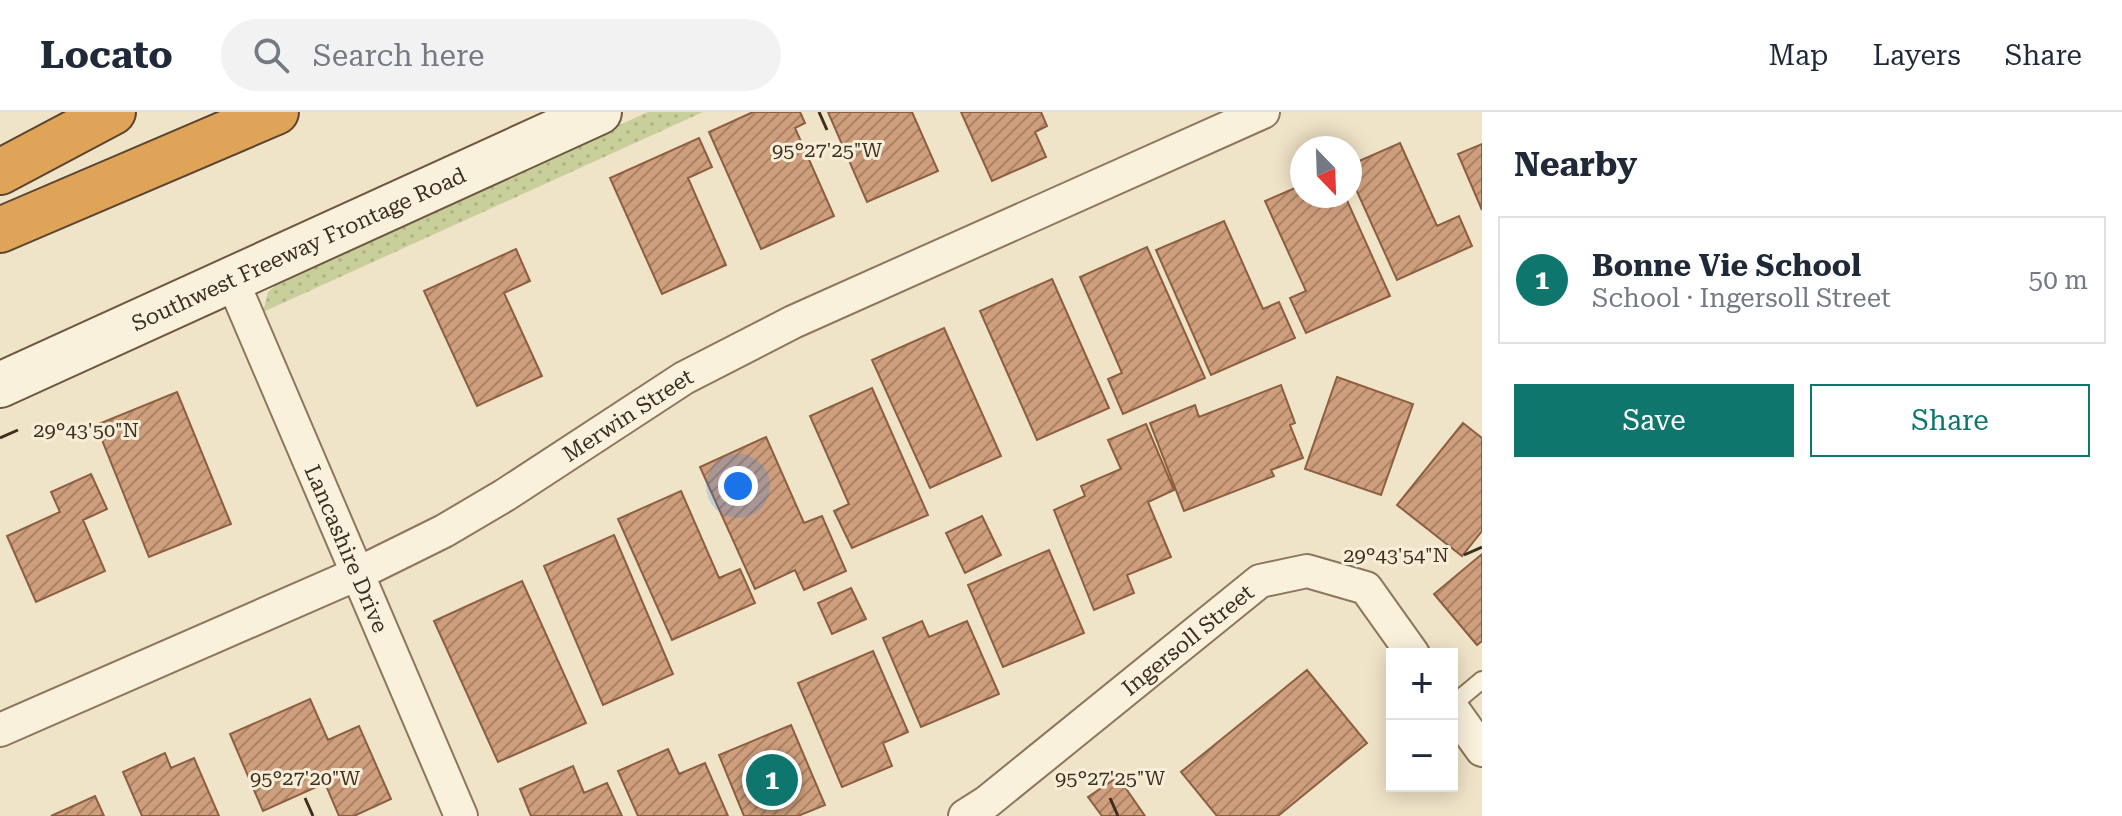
<!DOCTYPE html>
<html lang="en">
<head>
<meta charset="utf-8">
<style>
  body { margin:0; font-family:"Roboto Serif",serif; background:#f2f2f3; color:#1f2937 }
  .controls { position:absolute; right:24px; bottom:24px; display:grid; overflow:hidden; border-radius:0px; box-shadow:0 4px 20px #0003 }
  .controls button { width:72px; height:72px; display:grid; place-items:center; padding:0; border:0; border-bottom:2px solid #e0e1e3; background:#fff; color:#1f2937; font:40px sans-serif }
  .compass { position:absolute; left:1290px; top:24px; width:72px; height:72px; border-radius:50%; background:#fff; box-shadow:0 4px 20px #0003; rotate:157deg }
  .you { position:absolute; left:738px; top:374px; width:28px; height:28px; margin:-20px; border:6px solid #fff; border-radius:50%; background:#1a73e8; box-shadow:0 0 0 12px #1a73e833 }
  .badge { display:grid; place-items:center; width:52px; height:52px; border-radius:50%; background:#0f766e; color:#fff; font-size:26px; font-weight:700 }
  .pin { position:absolute; translate:-50% -50%; border:4px solid #fff; box-shadow:0 2px 8px #0006 }
  .list { margin:0; padding:0; list-style:none }
  h2 { display:flex; justify-content:space-between; align-items:center; height:104px; margin:0; padding:0 32px; font-size:34px }
  h2 small { font-size:26px; font-weight:400; color:#747a83 }
  .list li { display:grid; grid-template-columns:52px 1fr auto; gap:24px; align-items:center; box-sizing:border-box; height:128px; margin:0 16px 16px; padding:0 16px; border:2px solid #e0e1e3; border-radius:0px }
  .list b { display:block; font-size:30px; white-space:nowrap }
  .list p { margin:0; font-size:26px; white-space:nowrap; color:#747a83 }
  .list em { font-size:26px; font-style:normal; color:#747a83 }
  .actions { display:flex; gap:16px; padding:24px 32px }
  .actions a { flex:1; padding:18px 0; border:2px solid #0f766e; border-radius:0px; text-align:center; font-size:28px; color:#0f766e }
  .actions .main { background:#0f766e; color:#fff }
  .icon { flex:none; width:44px; height:44px; fill:none; stroke:currentColor; stroke-width:2; stroke-linecap:round; stroke-linejoin:round }
  .map { position:relative; flex:none; width:1482px; height:704px; overflow:hidden }
  header { display:flex; align-items:center; gap:48px; box-sizing:border-box; height:112px; padding:0 40px; background:#fff; border-bottom:2px solid #e0e1e3 }
  header strong { font-size:38px }
  nav { display:flex; gap:44px; margin-inline-start:auto; font-size:28px }
  .search { width:560px; height:72px; background:#f2f2f3; display:flex; align-items:center; gap:20px; box-sizing:border-box; padding:0 28px; border-radius:44px; color:#747a83; font-size:30px }
  main { display:flex }
  aside { flex:1; background:#fff }
  .map>svg:first-child { display:block }
  .grass { fill:url(#grass-dots) }
  .building { fill:url(#building-hatch); stroke:#8d5f41; stroke-width:2 }
  .lines { fill:none; stroke-linecap:round; stroke-linejoin:round }
  .lane-casing { stroke:#8d765c; stroke-width:20 }
  .street-casing { stroke:#8d765c; stroke-width:36 }
  .secondary-casing { stroke:#6f573f; stroke-width:48 }
  .highway-casing { stroke:#5b4430; stroke-width:48 }
  .lane { stroke:#faf1dc; stroke-width:16 }
  .street { stroke:#faf1dc; stroke-width:32 }
  .secondary { stroke:#faf1dc; stroke-width:44 }
  .highway { stroke:#e0a458; stroke-width:44 }
  .ticks { fill:none; stroke:#3d2e20; stroke-width:3 }
  .labels { text-anchor:middle; stroke-width:6; stroke-linejoin:round; paint-order:stroke }
  .street-label { font-size:22px; fill:#3d2e20; stroke:#f7eed8 }
  .ticks-label { font-size:20px; text-anchor:middle; fill:#3d2e20; stroke:#f7eed8; stroke-width:6; stroke-linejoin:round; paint-order:stroke }
</style>
</head>
<body>
<header>
<strong>Locato</strong>
<div class="search"><svg class="icon" aria-label="search" viewBox="0 0 24 24"><circle cx="10" cy="10" r="6"/><path d="M15 15l6 6"/></svg>Search here</div>
<nav><a>Map</a><a>Layers</a><a>Share</a></nav>
</header>
<main>
<div class="map">
<svg width="1482" height="704" viewBox="0 0 1482 704">
  <defs>
    <pattern id="grass-dots" width="8" height="8" patternUnits="userSpaceOnUse" patternTransform="scale(2)"><rect width="8" height="8" fill="#c9cf9b"/><path d="M2 2h.1M6 6h.1" fill="none" stroke="#aeb285" stroke-width="1.8" stroke-linecap="round"/></pattern>
    <pattern id="building-hatch" width="6" height="6" patternUnits="userSpaceOnUse" patternTransform="scale(2)"><rect width="6" height="6" fill="#cf9f7d"/><path d="M-1 1l2-2M0 6l6-6M5 7l2-2" fill="none" stroke="#a98266"/></pattern>
  </defs>
  <rect width="100%" height="100%" fill="#f0e4c8"/>
  <path class="grass" d="M 648,0 L 703,0 L 263,200 L 268,180 L 285,165 Z"/>
  <path class="building" d="M 753,0 L 800,0 L 805,11 L 795,16 L 834,104 L 761,137 L 709,20 Z
    M 828,0 L 912,0 L 938,59 L 867,90 Z
    M 961,0 L 1041,0 L 1047,14 L 1035,20 L 1046,45 L 992,69 Z
    M 699,26 L 712,55 L 688,66 L 726,153 L 662,182 L 610,66 Z
    M 1400,31 L 1437,114 L 1459,104 L 1472,134 L 1397,168 L 1350,64 L 1350,53 Z
    M 1482,32 L 1482,98 L 1458,42 Z
    M 1302,73 L 1302,84 L 1345,84 L 1390,184 L 1306,221 L 1290,186 L 1306,179 L 1265,89 Z
    M 1224,109 L 1263,197 L 1279,190 L 1295,226 L 1211,263 L 1156,138 Z
    M 1147,135 L 1205,266 L 1123,302 L 1108,267 L 1122,261 L 1080,165 Z
    M 516,137 L 530,169 L 504,181 L 542,264 L 477,294 L 424,179 Z
    M 1052,167 L 1109,296 L 1037,328 L 980,199 Z
    M 944,216 L 1001,344 L 930,376 L 872,248 Z
    M 1337,265 L 1413,292 L 1381,383 L 1305,357 Z
    M 1281,273 L 1295,311 L 1290,313 L 1303,346 L 1271,358 L 1274,364 L 1184,399 L 1150,311 L 1195,293 L 1199,305 Z
    M 872,276 L 928,403 L 852,436 L 834,399 L 849,392 L 810,304 Z
    M 177,280 L 231,412 L 149,445 L 96,313 Z
    M 1463,311 L 1482,326 L 1482,419 L 1462,444 L 1397,393 Z
    M 1146,312 L 1174,378 L 1148,390 L 1171,445 L 1127,463 L 1134,481 L 1094,498 L 1054,398 L 1085,384 L 1081,374 L 1121,357 L 1108,328 Z
    M 766,325 L 804,411 L 822,404 L 846,459 L 804,478 L 795,458 L 755,477 L 700,355 Z
    M 91,362 L 107,397 L 83,408 L 105,459 L 36,490 L 7,424 L 60,400 L 51,380 Z
    M 681,379 L 719,466 L 740,457 L 755,491 L 672,528 L 618,407 Z
    M 982,404 L 1001,443 L 965,461 L 946,421 Z
    M 614,423 L 673,562 L 603,593 L 544,454 Z
    M 1049,438 L 1084,521 L 1003,555 L 968,473 Z
    M 1482,442 L 1482,529 L 1477,533 L 1434,482 Z
    M 522,469 L 586,611 L 498,650 L 434,509 Z
    M 851,476 L 866,507 L 832,522 L 818,491 Z
    M 922,509 L 929,525 L 967,509 L 999,582 L 921,615 L 883,526 Z
    M 873,539 L 908,620 L 883,631 L 892,654 L 842,675 L 798,571 Z
    M 1307,558 L 1367,631 L 1278,704 L 1217,704 L 1181,660 Z
    M 310,587 L 328,628 L 359,614 L 391,687 L 354,704 L 339,704 L 325,671 L 263,699 L 230,622 Z
    M 791,613 L 825,693 L 798,704 L 744,704 L 719,643 Z
    M 668,637 L 679,662 L 705,651 L 728,704 L 638,704 L 618,659 Z
    M 165,641 L 171,656 L 194,646 L 219,704 L 142,704 L 123,660 Z
    M 573,654 L 584,681 L 607,671 L 622,704 L 531,704 L 520,677 Z
    M 1118,665 L 1145,704 L 1102,704 L 1088,685 Z
    M 95,684 L 104,704 L 51,704 Z"/>
  <g class="lines">
    <defs>
      <path id="lane" d="M 1452,593 L 1482,568"/>
      <g id="street">
        <path id="s1" d="M 232,168 L 461,704"/>
        <path d="M 1452,596 L 1482,638"/>
        <path id="s2" d="M 0,618 L 357,462 L 444,419 L 505,383 L 684,266 L 793,210 L 1263,0"/>
        <path id="s3" d="M 965,704 L 987,690 L 1260,469 L 1307,459 L 1366,476 L 1413,542"/>
      </g>
      <g id="secondary">
        <path id="s4" d="M 0,273 L 599,0"/>
      </g>
      <path id="highway" d="M 0,60 L 113,0
        M 0,118 L 276,0"/>
    </defs>
    <use href="#lane" class="lane-casing"/>
    <use href="#street" class="street-casing"/>
    <use href="#secondary" class="secondary-casing"/>
    <use href="#highway" class="highway-casing"/>
    <use href="#lane" class="lane"/>
    <use href="#street" class="street"/>
    <use href="#secondary" class="secondary"/>
    <use href="#highway" class="highway"/>
  </g>
  <path class="ticks" d="M 819,0 L 827,18M 0,326 L 18,318M 1464,443 L 1482,435M 305,686 L 313,704M 1110,686 L 1118,704"/>
  <g class="labels">
    <g class="street-label">
      <text dy="8" stroke="none"><textPath href="#s4" startOffset="328">Southwest Freeway Frontage Road</textPath></text>
      <text dy="8" stroke="none"><textPath href="#s2" startOffset="704">Merwin Street</textPath></text>
      <text dy="8" stroke="none"><textPath href="#s1" startOffset="292">Lancashire Drive</textPath></text>
      <text dy="8" stroke="none"><textPath href="#s3" startOffset="284">Ingersoll Street</textPath></text>
    </g>
  </g>
  <g class="ticks-label">
    <text x="827" y="45">95°27'25"W</text>
    <text x="86" y="325">29°43'50"N</text>
    <text x="1396" y="450">29°43'54"N</text>
    <text x="305" y="673">95°27'20"W</text>
    <text x="1110" y="673">95°27'25"W</text>
  </g>
</svg>
<div class="controls">
<button>+</button>
<button>−</button>
</div>
<svg class="compass" viewBox="-18 -18 36 36"><path d="M0-13l5 13h-10z" fill="#e53935"/><path d="M0 13l5-13h-10z" fill="#747a83"/></svg>
<div class="you"></div>
<div class="pin badge" style="left:772px;top:668px">1</div>
</div>
<aside>
<h2>Nearby<small></small></h2>
<ul class="list">
<li><span class="badge">1</span><div><b>Bonne Vie School</b><p>School · Ingersoll Street</p></div><em>50 m</em></li>
</ul>
<div class="actions"><a class="main">Save</a><a>Share</a></div>
</aside>
</main>
</body>
</html>
